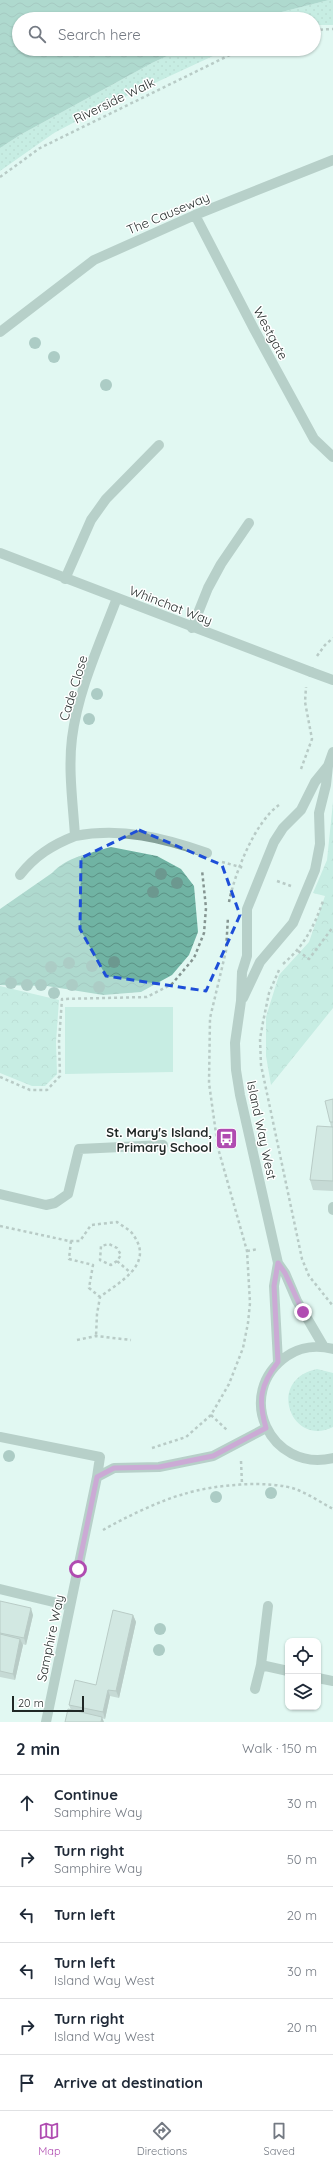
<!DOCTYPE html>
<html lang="en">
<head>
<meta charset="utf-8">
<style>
  body { margin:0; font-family:Quicksand,sans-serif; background:#f2f2f3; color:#1f2937 }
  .controls { position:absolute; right:12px; bottom:12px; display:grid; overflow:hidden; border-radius:8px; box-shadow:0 1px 3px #0004 }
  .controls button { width:36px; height:36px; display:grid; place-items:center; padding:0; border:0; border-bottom:1px solid #e0e1e3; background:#fff; color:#1f2937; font:20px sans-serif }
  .scale { position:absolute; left:12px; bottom:10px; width:72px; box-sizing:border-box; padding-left:4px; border:2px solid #1f2725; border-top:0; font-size:11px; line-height:14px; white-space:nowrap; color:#1f2725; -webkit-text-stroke:3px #fff; paint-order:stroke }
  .stop { position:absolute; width:12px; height:12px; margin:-9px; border:3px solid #b04cb1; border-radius:50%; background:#fff }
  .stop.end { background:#b04cb1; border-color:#fff; box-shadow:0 1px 4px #0008 }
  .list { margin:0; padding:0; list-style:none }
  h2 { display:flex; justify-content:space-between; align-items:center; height:52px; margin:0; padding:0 16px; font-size:17px }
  h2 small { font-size:13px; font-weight:400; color:#747a83 }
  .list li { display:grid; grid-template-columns:26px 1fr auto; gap:12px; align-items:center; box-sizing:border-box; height:56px; padding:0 16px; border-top:1px solid #e0e1e3 }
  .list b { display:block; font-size:15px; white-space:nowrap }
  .list p { margin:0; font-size:13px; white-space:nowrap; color:#747a83 }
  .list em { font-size:13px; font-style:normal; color:#747a83 }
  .icon { flex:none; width:22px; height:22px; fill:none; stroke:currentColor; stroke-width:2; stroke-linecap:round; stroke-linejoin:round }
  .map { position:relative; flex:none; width:333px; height:1722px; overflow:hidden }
  .search { position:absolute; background:#fff; box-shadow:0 1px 3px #0004; left:12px; right:12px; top:12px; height:44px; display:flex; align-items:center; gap:10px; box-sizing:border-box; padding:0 14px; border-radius:22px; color:#747a83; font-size:15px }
  .sheet { height:388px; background:#fff }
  nav { display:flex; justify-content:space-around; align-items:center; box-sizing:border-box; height:56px; border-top:1px solid #e0e1e3; background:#fff; font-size:11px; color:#747a83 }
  nav a { display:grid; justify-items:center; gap:2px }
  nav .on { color:#b04cb1 }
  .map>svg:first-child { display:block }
  .grass { fill:url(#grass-dots) }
  .forest { fill:url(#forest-crowns) }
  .garden { fill:#a6dfd0 }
  .water { fill:url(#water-waves) }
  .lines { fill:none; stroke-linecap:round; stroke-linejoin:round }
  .path { stroke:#859591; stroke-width:2.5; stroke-dasharray:3 3; stroke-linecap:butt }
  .service { stroke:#84a098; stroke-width:10 }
  .minor { stroke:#84a098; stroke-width:10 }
  .tree { fill:#6c988f }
  .wall { fill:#a4b7b1 }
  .shaded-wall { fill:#869590 }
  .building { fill:#bfd5ce; stroke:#869590 }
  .route { stroke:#b04cb1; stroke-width:5 }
  .marked { fill:none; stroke:#1d4ed8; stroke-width:3; stroke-dasharray:8 5; stroke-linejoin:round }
  .labels { text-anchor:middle; stroke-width:3; stroke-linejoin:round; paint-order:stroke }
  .street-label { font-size:13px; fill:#1f2725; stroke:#fff }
  .poi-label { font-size:13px; font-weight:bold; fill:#1f2725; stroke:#fff; text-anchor:end }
</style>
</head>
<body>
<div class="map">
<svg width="333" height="1722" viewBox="0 0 333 1722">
  <defs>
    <pattern id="grass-dots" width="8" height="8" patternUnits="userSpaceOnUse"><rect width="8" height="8" fill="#a6dfd0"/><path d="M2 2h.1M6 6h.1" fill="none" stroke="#8ebfb2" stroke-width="1.8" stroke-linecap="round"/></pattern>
    <pattern id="forest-crowns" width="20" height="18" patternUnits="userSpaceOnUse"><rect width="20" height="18" fill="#a6dfd0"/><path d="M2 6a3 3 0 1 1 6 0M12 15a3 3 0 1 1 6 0" fill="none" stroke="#8ebfb2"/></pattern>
    <pattern id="water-waves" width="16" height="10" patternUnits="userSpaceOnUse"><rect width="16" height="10" fill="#70b3a3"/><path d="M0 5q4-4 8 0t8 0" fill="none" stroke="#5b9285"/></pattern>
  </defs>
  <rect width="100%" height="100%" fill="#e1f8f2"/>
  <path class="grass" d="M 329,0 L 333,0 L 333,25 L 314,25 L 314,19 L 254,19 Z
    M 182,49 L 228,49 L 101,108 L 54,133 L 0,171 L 0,148 L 20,135 L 152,63 Z
    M 317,1369 L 333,1373 L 333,1427 C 292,1448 265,1380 317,1369 Z"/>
  <path class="forest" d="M 333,802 L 333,1008 L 271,1085 L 266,1056 L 266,1017 L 279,975 L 309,942 L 325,896 L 313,893 L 327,860 Z
    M 0,986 L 59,1000 L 56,1042 L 57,1074 L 45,1086 L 32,1086 L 0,1073 Z"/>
  <path class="garden" d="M 65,1007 L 173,1007 L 173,1072 L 65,1074 Z"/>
  <path class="water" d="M 0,0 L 329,0 L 254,19 L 19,19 L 19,49 L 182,49 L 152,63 L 20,135 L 0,148 Z
    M 111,847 L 157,856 L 181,869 L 194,886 L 198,932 L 189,955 L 172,975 L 141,992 L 103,995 L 47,986 L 0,985 L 0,909 L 52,873 C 67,857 90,853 111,847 Z"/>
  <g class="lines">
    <path class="path" d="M 314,30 L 333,29
      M 0,177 L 40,148 L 242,49
      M 317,656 L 325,645 L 333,638
      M 301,769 L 312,739 L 305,702 L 306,687
      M 222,862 L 244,868
      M 277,881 L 291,886
      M 229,902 C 235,872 255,822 279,805
      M 298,951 L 309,959 L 333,927
      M 283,964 C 304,946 314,927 323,901
      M 279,970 L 269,993 L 263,1022 L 260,1039 L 261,1065 L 302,1259 L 309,1276 L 333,1306
      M 0,1077 L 30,1090 L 47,1090 L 60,1076 L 59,1041 L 62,999 L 147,997 L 172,984 L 194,958 L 204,933 L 206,908 L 202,870
      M 0,1226 L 69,1241 L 80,1241 L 91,1225 L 117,1222 C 122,1226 131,1230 134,1236 C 154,1265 119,1282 100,1297 L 97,1314 L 96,1336
      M 71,1241 L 69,1259 L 93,1265 L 89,1288 L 100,1297
      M 247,1251 L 258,1249
      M 117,1261 L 111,1265 L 100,1260 L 101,1246 L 109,1244 L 117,1248 L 121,1255 L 117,1261 L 131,1273
      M 77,1340 L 96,1336 L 131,1340
      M 211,1415 L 227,1430
      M 152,1448 L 186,1437 L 211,1415 L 229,1384 L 243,1348 L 248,1323 L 250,1303 L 247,1251 L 218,1148 L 209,1083 L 210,1018 L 226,951 L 228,917
      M 241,1461 L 242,1484
      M 103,1530 C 124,1518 161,1500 184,1494 C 212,1485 270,1479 298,1490 C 310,1495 322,1503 333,1509"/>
    <path class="service" d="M 65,579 L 91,520 L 106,499 L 159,445
      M 192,628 L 208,588 L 221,564 L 249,523
      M 311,672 L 333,680
      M 0,1194 L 46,1205 L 55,1203 L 68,1194 L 79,1149 L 163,1145
      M 333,1207 L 333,1210"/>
    <path class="minor" d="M 195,215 L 254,329 L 314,439 L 333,457
      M 0,332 L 94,260 L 195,215 L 333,160
      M 0,553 L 311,672
      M 75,836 C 121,827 164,838 207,853
      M 20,875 C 35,856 52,845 75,836 C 73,804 68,770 72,738 C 78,690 100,643 117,598
      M 243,998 L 260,962 L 293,923 L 315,870 L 320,844 L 319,813 L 326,785 L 328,766 L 333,752
      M 278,1263 L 285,1273 L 297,1301 L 324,1347
      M 333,1349 C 317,1345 300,1347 287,1356 C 233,1393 270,1473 333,1458
      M 278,1362 L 274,1286 L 278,1263 L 240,1095 L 236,1070 L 235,1043 L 241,1001 L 242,972 L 247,956 L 247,909 L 274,842 L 283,828 L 301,810 L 315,782 L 328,766
      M 0,1437 L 100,1457 L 97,1477
      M 0,1589 L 70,1606
      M 261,1665 L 288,1671
      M 318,1678 L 333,1681
      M 255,1689 L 261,1665 L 268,1606
      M 46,1722 L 97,1477 L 114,1468 L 159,1467 L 213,1456 L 266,1428"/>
  </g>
  <g class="tree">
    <circle cx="35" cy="343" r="6"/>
    <circle cx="54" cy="357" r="6"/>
    <circle cx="106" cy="385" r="6"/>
    <circle cx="97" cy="694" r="6"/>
    <circle cx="89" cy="719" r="6"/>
    <circle cx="161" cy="874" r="6"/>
    <circle cx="177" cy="883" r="6"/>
    <circle cx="153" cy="892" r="6"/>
    <circle cx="114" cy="962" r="6"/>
    <circle cx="69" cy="963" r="6"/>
    <circle cx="92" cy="966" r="6"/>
    <circle cx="51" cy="967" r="6"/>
    <circle cx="11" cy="983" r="6"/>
    <circle cx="27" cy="985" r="6"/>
    <circle cx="41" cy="985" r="6"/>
    <circle cx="72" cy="985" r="6"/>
    <circle cx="99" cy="987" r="6"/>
    <circle cx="54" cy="993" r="6"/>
    <circle cx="9" cy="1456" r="6"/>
    <circle cx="271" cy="1493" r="6"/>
    <circle cx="216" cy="1497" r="6"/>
    <circle cx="160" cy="1629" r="6"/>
    <circle cx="159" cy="1650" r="6"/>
  </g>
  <path class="wall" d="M 333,1099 L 333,1191 L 313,1190 L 310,1180 L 331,1127 L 330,1122 Z
    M 0,1601 L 33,1615 L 26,1645 L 22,1644 L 23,1645 L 15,1680 L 0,1677 Z
    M 133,1615 L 136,1622 L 119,1698 L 110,1696 L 105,1719 L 71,1710 L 69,1705 L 96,1685 Z"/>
  <path class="shaded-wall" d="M 31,1608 L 33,1615 L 26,1645 L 24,1638 Z
    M 133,1615 L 136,1622 L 119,1698 L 116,1691 Z
    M 20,1639 L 23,1645 L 15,1680 L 13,1674 Z
    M 108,1690 L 110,1696 L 105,1719 L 103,1712 Z
    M 102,1717 L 104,1722 L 101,1722 Z"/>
  <path class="building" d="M 333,1099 L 333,1122 L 330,1122 L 325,1101 Z
    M 317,1126 L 333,1127 L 333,1181 L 310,1180 Z
    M 0,1601 L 31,1608 L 24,1638 L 0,1633 Z
    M 113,1610 L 133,1615 L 116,1691 L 108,1690 L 103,1712 L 69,1705 L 75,1680 L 96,1685 Z
    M 0,1634 L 20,1639 L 13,1674 L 0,1671 Z
    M 68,1709 L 102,1717 L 101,1722 L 65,1722 Z"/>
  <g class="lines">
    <path class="route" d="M 78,1569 L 97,1477 L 114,1468 L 159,1467 L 213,1456 L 266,1428 C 258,1400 260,1385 278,1362 L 274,1286 L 278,1263 L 285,1273 L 303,1312"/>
  </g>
  <path d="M0 0H333V1722H0ZM 139,830 L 222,865 L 240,915 L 206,991 L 106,976 L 80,929 L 81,858 Z" fill="#e1f8f2" fill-opacity=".55" fill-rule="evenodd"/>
  <path class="marked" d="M 139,830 L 222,865 L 240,915 L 206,991 L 106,976 L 80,929 L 81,858 Z"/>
  <defs>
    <symbol id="bus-square" viewBox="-11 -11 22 22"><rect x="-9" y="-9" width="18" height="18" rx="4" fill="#b04cb1" stroke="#fff"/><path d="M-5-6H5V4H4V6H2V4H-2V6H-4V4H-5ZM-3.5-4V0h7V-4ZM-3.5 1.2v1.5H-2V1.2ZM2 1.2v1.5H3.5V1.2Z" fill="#fff"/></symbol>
  </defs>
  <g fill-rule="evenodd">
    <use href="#bus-square" x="214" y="1126" width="25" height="25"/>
  </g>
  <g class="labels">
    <g class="street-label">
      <text transform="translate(114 100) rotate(-26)" y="5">Riverside Walk</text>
      <text transform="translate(168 213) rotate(-23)" y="5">The Causeway</text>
      <text transform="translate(271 333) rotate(62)" y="5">Westgate</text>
      <text transform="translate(171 605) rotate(21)" y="5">Whinchat Way</text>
      <text transform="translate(73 688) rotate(-73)" y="5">Cade Close</text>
      <text transform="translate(262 1130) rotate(78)" y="5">Island Way West</text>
      <text transform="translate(50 1638) rotate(-78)" y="5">Samphire Way</text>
    </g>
    <g class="poi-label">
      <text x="212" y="1137">St. Mary's Island,<tspan x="212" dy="15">Primary School</tspan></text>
    </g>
  </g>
</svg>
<div class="controls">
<button><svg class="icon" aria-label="locate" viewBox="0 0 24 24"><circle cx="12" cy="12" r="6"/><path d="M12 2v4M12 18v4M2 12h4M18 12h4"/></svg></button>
<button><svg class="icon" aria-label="layers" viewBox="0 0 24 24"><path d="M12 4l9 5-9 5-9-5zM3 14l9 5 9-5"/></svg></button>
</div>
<div class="scale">20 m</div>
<div class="stop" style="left:78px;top:1569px"></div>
<div class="stop end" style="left:303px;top:1312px"></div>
<div class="search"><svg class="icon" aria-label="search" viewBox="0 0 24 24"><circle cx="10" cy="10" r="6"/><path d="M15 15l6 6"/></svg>Search here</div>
</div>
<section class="sheet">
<h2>2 min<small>Walk · 150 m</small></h2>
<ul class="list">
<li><svg class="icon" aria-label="ahead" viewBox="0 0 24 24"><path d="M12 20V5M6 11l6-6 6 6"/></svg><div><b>Continue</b><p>Samphire Way</p></div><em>30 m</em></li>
<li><svg class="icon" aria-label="right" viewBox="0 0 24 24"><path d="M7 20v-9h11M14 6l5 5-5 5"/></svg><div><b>Turn right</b><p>Samphire Way</p></div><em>50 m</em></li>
<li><svg class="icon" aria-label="left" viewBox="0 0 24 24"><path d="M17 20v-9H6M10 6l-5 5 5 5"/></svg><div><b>Turn left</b></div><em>20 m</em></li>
<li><svg class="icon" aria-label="left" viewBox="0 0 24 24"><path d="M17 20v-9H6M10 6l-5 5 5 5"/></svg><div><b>Turn left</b><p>Island Way West</p></div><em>30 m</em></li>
<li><svg class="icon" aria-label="right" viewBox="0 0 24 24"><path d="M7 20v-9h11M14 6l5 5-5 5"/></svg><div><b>Turn right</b><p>Island Way West</p></div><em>20 m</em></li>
<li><svg class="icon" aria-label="arrive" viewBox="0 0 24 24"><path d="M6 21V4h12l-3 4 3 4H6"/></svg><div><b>Arrive at destination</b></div></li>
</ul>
</section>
<nav>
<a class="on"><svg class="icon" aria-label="map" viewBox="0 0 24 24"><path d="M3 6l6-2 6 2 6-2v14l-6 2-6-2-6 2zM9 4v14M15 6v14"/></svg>Map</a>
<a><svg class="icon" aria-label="directions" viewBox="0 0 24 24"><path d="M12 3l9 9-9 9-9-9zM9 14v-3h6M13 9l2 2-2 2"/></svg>Directions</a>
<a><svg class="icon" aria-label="saved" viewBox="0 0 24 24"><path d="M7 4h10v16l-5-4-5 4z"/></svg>Saved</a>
</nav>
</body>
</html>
